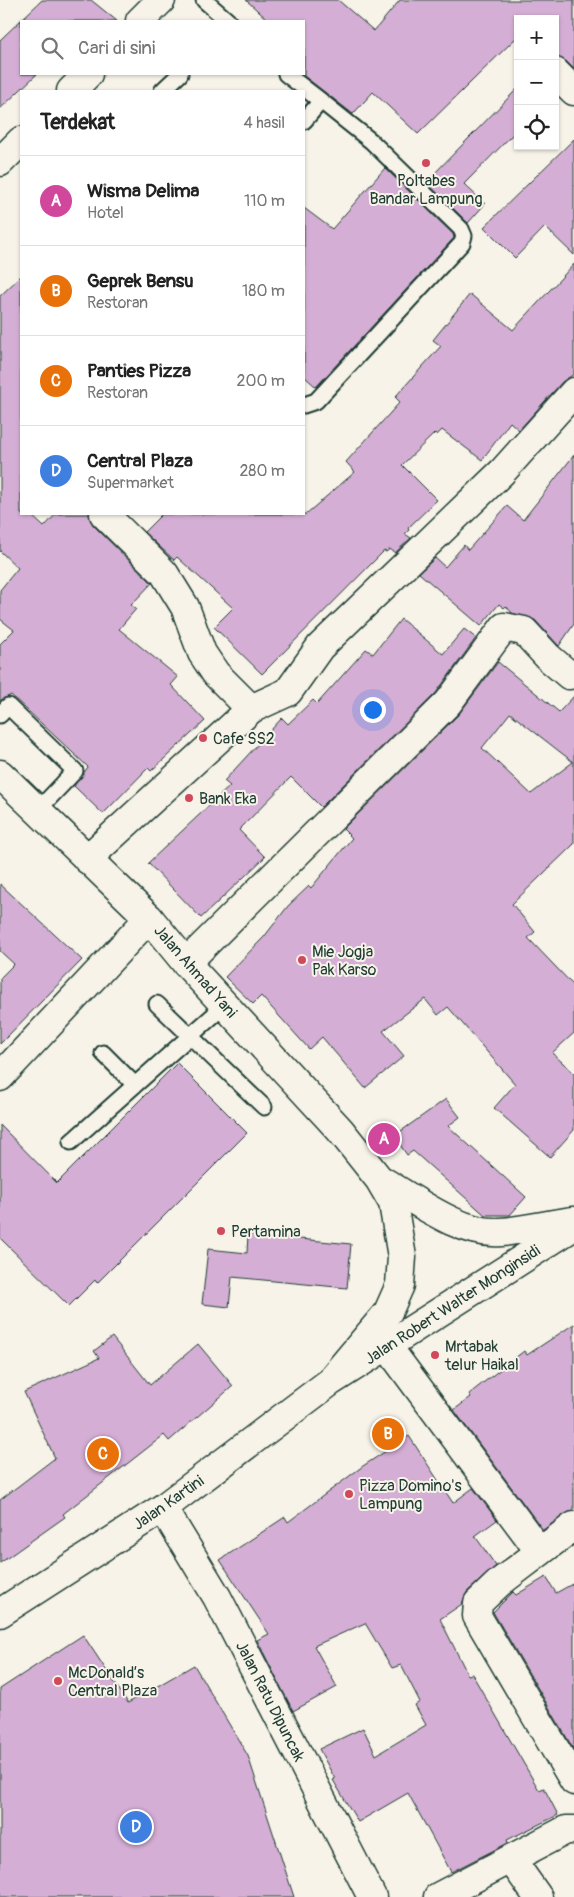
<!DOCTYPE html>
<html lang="id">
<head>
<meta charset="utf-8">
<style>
  body { margin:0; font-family:Pangolin,sans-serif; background:#f6f6f6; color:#222 }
  .controls { position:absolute; right:15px; top:15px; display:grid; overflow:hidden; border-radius:0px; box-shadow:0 1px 4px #0004 }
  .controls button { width:45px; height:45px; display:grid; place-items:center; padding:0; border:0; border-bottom:1px solid #e0e0e0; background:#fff; color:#222; font:25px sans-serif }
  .you { position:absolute; left:372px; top:709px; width:18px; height:18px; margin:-12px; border:4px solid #fff; border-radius:50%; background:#1a73e8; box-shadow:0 0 0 8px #1a73e833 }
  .badge { display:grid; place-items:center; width:32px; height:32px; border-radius:50%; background:#d1495b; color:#fff; font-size:16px; font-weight:700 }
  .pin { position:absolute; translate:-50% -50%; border:2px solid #fff; box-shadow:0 1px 5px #0006 }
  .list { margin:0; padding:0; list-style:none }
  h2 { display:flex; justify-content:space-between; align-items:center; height:65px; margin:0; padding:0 20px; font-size:21px }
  h2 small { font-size:16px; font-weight:400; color:#767676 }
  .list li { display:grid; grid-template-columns:32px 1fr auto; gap:15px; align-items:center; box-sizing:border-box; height:90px; padding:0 20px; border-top:1px solid #e0e0e0 }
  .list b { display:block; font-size:19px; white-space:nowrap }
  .list p { margin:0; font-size:16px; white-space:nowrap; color:#767676 }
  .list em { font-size:16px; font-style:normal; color:#767676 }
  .icon { flex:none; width:28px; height:28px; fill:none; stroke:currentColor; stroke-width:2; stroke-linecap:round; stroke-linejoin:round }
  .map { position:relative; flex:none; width:574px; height:1897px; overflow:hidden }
  .search { position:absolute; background:#fff; box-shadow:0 1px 4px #0004; left:20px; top:20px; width:285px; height:55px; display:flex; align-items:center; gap:12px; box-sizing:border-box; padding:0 18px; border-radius:0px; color:#767676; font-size:19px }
  .panel { position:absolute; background:#fff; box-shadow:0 1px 4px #0004; left:20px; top:90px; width:285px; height:425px; border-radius:0px }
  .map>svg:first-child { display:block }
  .building { fill:#d5aed5; stroke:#1f3d34; fill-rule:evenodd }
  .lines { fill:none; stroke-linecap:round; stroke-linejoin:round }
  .service-casing { stroke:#1f3d34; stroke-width:19 }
  .minor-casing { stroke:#1f3d34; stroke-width:31 }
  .primary-casing { stroke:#1f3d34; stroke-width:31 }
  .trunk-casing { stroke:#1f3d34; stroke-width:31 }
  .service { stroke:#f7f3e8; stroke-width:15 }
  .minor { stroke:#f7f3e8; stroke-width:28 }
  .primary { stroke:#f7f3e8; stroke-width:28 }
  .trunk { stroke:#f7f3e8; stroke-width:28 }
  .poi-dot { fill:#d1495b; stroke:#f7f3e8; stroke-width:2 }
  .labels { text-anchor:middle; stroke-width:4; stroke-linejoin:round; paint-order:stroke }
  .poi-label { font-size:16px; fill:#1f3d34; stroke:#f7f3e8; text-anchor:start }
  .street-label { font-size:16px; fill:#1f3d34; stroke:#f7f3e8 }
</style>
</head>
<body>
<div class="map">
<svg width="574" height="1897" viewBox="0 0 574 1897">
  <rect width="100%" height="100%" fill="#f7f3e8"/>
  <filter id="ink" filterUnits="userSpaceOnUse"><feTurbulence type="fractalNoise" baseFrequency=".02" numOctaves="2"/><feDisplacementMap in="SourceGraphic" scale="10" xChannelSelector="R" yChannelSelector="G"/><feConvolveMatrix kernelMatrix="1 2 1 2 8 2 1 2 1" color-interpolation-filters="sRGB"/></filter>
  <g filter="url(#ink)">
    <path class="building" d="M 42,0 L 91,0 L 117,21 L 21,21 L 21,74 L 37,74 L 0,109 L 0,40 Z
      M 246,0 L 338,0 L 374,31 L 400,0 L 574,0 L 574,69 L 566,61 L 555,57 L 555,19 L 518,19 L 518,36 L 418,134 L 373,92 L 353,114 L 304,76 L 304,21 L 269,21 Z
      M 518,88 L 518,129 L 464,184 L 485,204 L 468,223 L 426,182 Z
      M 574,139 L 574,255 L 545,227 L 515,258 L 484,227 Z
      M 385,168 L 453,234 L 454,238 L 316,387 L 304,376 L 304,208 L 332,229 Z
      M 574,264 L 574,374 L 562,382 L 519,430 L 510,422 L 482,460 L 442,430 L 437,435 L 435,433 L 402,465 L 437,500 L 408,528 L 409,530 L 405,534 L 411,538 L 395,553 L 390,549 L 386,552 L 384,551 L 262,674 L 214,627 L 233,608 L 177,557 L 174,560 L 144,532 L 162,514 L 306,514 L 355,472 L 346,462 L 400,402 L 395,397 L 441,346 L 433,340 L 470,294 L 513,330 Z
      M 21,276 L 21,514 L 30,514 L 44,527 L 56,514 L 89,514 L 93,525 L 152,583 L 131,605 L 136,609 L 119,629 L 178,677 L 171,685 L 205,721 L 151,771 L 148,768 L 103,814 L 74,786 L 88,767 L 11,695 L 0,701 L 0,644 L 14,630 L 0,619 L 0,590 L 18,568 L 0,551 L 0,296 Z
      M 574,455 L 574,624 L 559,646 L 535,620 L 512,613 L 506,606 L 504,608 L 499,604 L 481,626 L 419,573 L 435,558 L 445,567 L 464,545 L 468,550 L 507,506 L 523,520 Z
      M 401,619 L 443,654 L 464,629 L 476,638 L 436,693 L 321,807 L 291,777 L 239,830 L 265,857 L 201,918 L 148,863 L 230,786 L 224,781 L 282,718 L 288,724 L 313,700 L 317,704 L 366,649 L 373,654 Z
      M 498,662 L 559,712 L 574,696 L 574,844 L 512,904 L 535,932 L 528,938 L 574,986 L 574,1033 L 552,1053 L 574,1073 L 574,1130 L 550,1157 L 494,1108 L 515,1084 L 448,1007 L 438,1015 L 425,999 L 383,1031 L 404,1056 L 365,1088 L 322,1037 L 309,1049 L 261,996 L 253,1004 L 225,977 L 264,937 L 288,906 L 309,886 L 311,888 L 352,838 L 343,829 L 459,714 ZM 510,713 L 573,762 L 531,794 L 482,748 Z
      M 0,884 L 82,960 L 0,1044 L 0,978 L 14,964 L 0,951 Z
      M 177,1063 L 247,1133 L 97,1283 L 95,1280 L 69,1306 L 0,1238 L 0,1125 L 57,1183 Z
      M 446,1099 L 460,1117 L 448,1126 L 526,1197 L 510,1215 L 485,1215 L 413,1151 L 407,1155 L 394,1136 Z
      M 248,1234 L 351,1244 L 347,1288 L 232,1277 L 229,1307 L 202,1304 L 208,1249 L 247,1253 Z
      M 574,1324 L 574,1511 L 565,1514 L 543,1530 L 454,1410 L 471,1397 L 469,1394 L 488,1379 L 524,1351 L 527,1355 Z
      M 112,1337 L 150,1385 L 198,1344 L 233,1386 L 169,1441 L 164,1435 L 63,1514 L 65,1517 L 0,1563 L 0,1500 L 55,1458 L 24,1392 L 99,1358 L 94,1351 Z
      M 409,1436 L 453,1503 L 473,1488 L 497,1520 L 475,1536 L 496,1566 L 467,1592 L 462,1604 L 440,1619 L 468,1675 L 472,1674 L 539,1790 L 544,1788 L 558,1815 L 507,1840 L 508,1843 L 451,1872 L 408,1793 L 358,1822 L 333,1780 L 335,1779 L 319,1749 L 363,1728 L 376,1755 L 426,1725 L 415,1705 L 420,1702 L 401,1665 L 392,1668 L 365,1623 L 314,1646 L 337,1687 L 293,1711 L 257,1640 L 269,1634 L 220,1560 L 285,1517 L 288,1522 L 363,1466 Z
      M 546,1577 L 556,1593 L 574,1583 L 574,1750 L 493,1612 L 513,1592 L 516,1595 Z
      M 83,1635 L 128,1703 L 194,1665 L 248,1756 L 294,1897 L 0,1897 L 0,1689 Z"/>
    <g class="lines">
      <defs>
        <path id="service" d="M 204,0 L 228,21
          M 286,74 L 321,101 L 304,121
          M 162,91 L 180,74
          M 304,405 L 316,401 L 462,243 L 464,236 L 461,229 L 371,141 L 321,101
          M 0,715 L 8,706 L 75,771 L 37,811
          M 157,1004 L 264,1107
          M 103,1053 L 135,1085
          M 71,1142 L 225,1005"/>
        <path id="minor" d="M 140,21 L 161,0
          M 555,72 L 574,91
          M 71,91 L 88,74
          M 0,162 L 21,141
          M 104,514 L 164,573 L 185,607 L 202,653 L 216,674 L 251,709
          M 87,859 L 251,709 L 288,692 L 320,647 L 502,472 L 574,392
          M 186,963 L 448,703 L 504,627 L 524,631 L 548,657 L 569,675 L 574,674
          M 0,1077 L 149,918
          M 387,1346 L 540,1552
          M 163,1508 L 217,1597 L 372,1897
          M 574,1526 L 499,1583 L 478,1603 L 477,1616 L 574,1781
          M 511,1859 L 538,1897
          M 438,1897 L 566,1830 L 574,1830"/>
        <path id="primary" d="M 0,774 L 149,918 L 186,963 L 340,1130 L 379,1179 L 393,1203 L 402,1257 L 400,1285 L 388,1312 L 335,1375
          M 379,1179 C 413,1198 461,1236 501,1232 C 526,1230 550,1224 574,1221"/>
        <path id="trunk" d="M 0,1613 L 163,1508 L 330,1382 L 574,1226"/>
      </defs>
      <use href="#service" class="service-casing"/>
      <use href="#minor" class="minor-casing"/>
      <use href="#primary" class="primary-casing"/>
      <use href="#trunk" class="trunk-casing"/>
      <use href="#service" class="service"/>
      <use href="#minor" class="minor"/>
      <use href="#primary" class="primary"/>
      <use href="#trunk" class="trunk"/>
    </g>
  </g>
  <g class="poi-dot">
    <circle cx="426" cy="163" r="5"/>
    <circle cx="203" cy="738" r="5"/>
    <circle cx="189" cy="798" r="5"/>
    <circle cx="302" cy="960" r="5"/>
    <circle cx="221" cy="1231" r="5"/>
    <circle cx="435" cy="1355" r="5"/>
    <circle cx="349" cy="1494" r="5"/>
    <circle cx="58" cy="1681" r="5"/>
  </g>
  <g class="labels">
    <g class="poi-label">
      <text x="426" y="186" text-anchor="middle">Poltabes<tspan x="426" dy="18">Bandar Lampung</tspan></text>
      <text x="213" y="744">Cafe SS2</text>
      <text x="199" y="804">Bank Eka</text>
      <text x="312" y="957">Mie Jogja<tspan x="312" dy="18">Pak Karso</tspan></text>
      <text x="231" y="1237">Pertamina</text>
      <text x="445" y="1352">Mrtabak<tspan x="445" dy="18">telur Haikal</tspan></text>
      <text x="359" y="1491">Pizza Domino's<tspan x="359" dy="18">Lampung</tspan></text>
      <text x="68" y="1678">McDonald’s<tspan x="68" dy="18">Central Plaza</tspan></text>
    </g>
    <g class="street-label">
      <text transform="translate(196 971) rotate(49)" y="6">Jalan Ahmad Yani</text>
      <text transform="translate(452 1304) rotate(-33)" y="6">Jalan Robert Walter Monginsidi</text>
      <text transform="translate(168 1502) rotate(-35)" y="6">Jalan Kartini</text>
      <text transform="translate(271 1701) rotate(63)" y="6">Jalan Ratu Dipuncak</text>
    </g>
  </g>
</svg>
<div class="controls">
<button>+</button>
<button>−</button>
<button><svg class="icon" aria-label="locate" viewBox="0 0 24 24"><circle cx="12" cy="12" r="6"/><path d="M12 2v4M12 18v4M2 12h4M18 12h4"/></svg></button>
</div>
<div class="you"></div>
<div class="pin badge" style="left:384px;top:1139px;background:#d1479c">A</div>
<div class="pin badge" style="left:388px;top:1434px;background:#e8710a">B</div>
<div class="pin badge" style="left:103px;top:1454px;background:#e8710a">C</div>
<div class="pin badge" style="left:136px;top:1827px;background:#3f7fe0">D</div>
<div class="search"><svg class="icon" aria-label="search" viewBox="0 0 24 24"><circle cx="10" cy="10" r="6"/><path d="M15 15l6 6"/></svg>Cari di sini</div>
<section class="panel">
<h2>Terdekat<small>4 hasil</small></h2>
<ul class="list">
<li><span class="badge" style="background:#d1479c">A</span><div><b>Wisma Delima</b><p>Hotel</p></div><em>110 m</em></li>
<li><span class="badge" style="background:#e8710a">B</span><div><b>Geprek Bensu</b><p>Restoran</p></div><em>180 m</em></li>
<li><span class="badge" style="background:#e8710a">C</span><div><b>Panties Pizza</b><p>Restoran</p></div><em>200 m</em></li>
<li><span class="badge" style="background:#3f7fe0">D</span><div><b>Central Plaza</b><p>Supermarket</p></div><em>280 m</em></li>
</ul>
</section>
</div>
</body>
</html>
